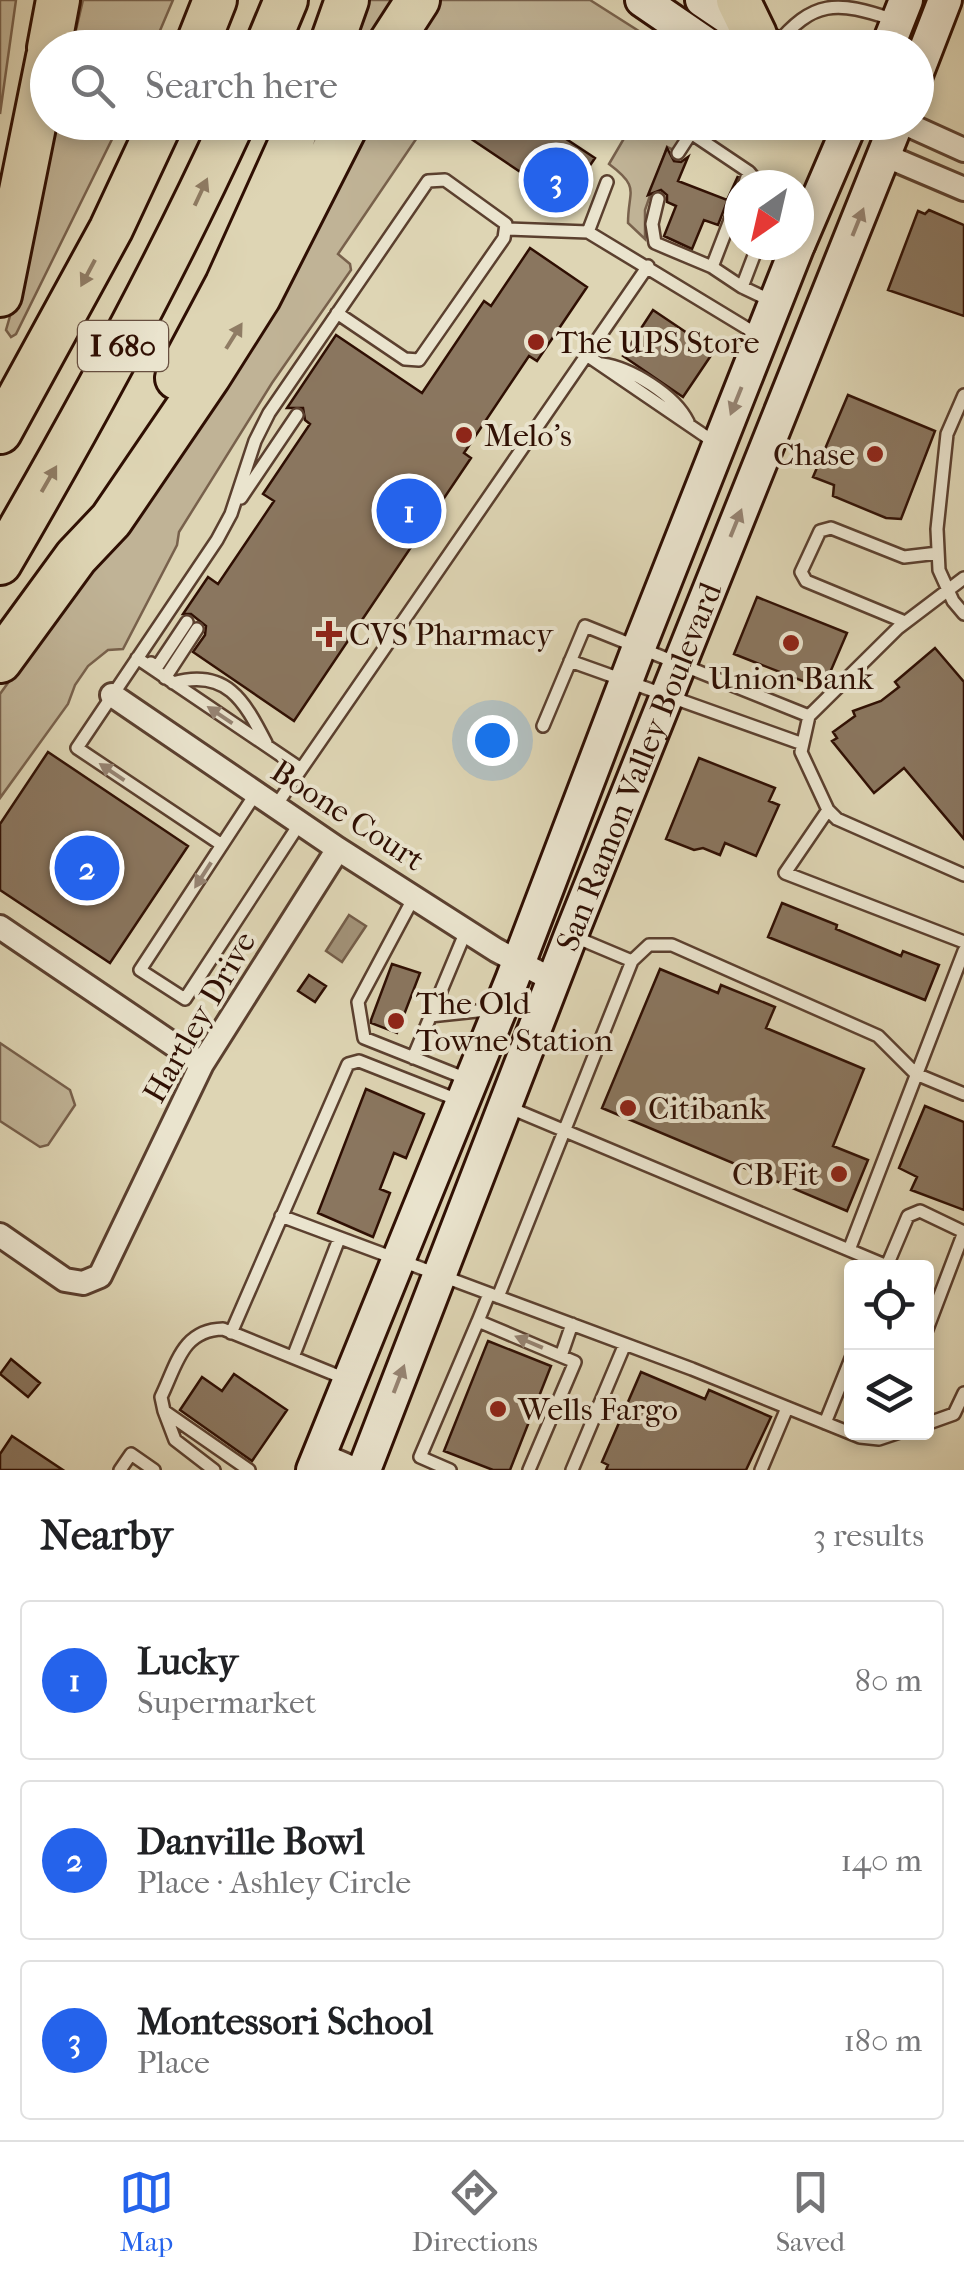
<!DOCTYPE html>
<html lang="en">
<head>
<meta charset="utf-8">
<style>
  body { margin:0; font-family:"IM FELL French Canon",serif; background:#f2f2f2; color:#202124 }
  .controls { position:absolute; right:30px; bottom:30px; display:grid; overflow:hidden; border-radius:10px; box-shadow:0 5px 15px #0003 }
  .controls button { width:90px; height:90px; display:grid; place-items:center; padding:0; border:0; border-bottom:2px solid #e0e0e0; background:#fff; color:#202124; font:50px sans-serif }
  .compass { position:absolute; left:724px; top:170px; width:90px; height:90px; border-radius:50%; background:#fff; box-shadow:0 5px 15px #0003; rotate:214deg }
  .you { position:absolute; left:492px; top:740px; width:35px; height:35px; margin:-25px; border:8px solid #fff; border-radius:50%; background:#1a73e8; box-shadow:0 0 0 15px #1a73e833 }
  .badge { display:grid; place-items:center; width:65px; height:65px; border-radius:50%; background:#2563eb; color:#fff; font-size:32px; font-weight:700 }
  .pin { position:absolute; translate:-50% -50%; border:5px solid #fff; box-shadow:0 2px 10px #0006 }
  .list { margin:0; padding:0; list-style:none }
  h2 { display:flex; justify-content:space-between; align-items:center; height:130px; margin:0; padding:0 40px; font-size:42px }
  h2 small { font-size:32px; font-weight:400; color:#757577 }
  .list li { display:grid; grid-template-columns:65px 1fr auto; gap:30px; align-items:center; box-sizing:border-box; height:160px; margin:0 20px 20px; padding:0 20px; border:2px solid #e0e0e0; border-radius:10px }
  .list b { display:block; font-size:38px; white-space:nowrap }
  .list p { margin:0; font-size:32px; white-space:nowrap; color:#757577 }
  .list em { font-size:32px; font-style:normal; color:#757577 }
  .icon { flex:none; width:55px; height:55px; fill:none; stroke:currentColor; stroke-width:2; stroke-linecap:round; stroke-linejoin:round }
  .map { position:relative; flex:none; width:964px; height:1470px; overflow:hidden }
  .search { position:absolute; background:#fff; box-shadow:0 5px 15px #0003; left:30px; right:30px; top:30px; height:110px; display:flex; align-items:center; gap:25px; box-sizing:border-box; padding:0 35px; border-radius:55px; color:#757577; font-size:38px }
  .sheet { height:670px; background:#fff }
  nav { display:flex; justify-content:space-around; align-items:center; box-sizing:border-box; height:140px; border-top:2px solid #e0e0e0; background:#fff; font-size:28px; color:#757577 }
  nav a { display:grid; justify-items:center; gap:5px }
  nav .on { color:#2563eb }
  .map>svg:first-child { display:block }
  .green { fill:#c0b396; stroke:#78614c; stroke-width:2.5 }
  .water { fill:#a29278; stroke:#745e49; stroke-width:2.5 }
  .building { fill:#8a765f; stroke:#2f0f03; stroke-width:2.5 }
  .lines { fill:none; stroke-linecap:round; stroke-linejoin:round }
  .service-casing { stroke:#5b402f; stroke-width:16 }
  .minor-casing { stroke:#5b402f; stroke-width:28 }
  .secondary-casing { stroke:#2f0f03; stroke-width:38 }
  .motorway-casing { stroke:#2f0f03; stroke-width:48 }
  .service { stroke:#eae4ce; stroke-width:11 }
  .minor { stroke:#eae4ce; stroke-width:22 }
  .secondary { stroke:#eae4ce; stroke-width:32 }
  .motorway { stroke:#ded5b4; stroke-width:42 }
  .oneway { fill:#8f7c64 }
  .oneway2 { fill:#968473 }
  .poi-dot { fill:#8f2418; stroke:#eae4ce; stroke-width:4 }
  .labels { text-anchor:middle; stroke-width:8; stroke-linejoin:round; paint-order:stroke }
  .shield { fill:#eae4ce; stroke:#674f40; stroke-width:2.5 }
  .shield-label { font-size:30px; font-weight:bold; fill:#2f0f03 }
  .poi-label { font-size:32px; fill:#2f0f03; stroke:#eae4ce; text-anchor:start }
  .street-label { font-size:32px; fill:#2f0f03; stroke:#eae4ce }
</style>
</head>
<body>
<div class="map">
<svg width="964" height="1470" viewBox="0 0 964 1470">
  <rect width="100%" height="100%" fill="#ded5b4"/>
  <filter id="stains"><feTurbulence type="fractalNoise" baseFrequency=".002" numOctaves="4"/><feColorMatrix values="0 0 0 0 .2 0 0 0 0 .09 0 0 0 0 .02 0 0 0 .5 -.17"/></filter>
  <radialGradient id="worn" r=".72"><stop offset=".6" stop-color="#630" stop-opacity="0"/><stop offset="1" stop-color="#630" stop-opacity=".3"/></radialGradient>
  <path class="green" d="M 0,0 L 16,0 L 0,114 Z
    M 83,0 L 173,0 L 153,47 L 72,47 Z
    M 361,0 L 400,0 L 373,47 L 343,48 Z
    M 438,0 L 590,0 L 664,47 L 488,48 L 482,44 L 474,48 L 403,48 Z
    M 52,123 L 120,123 L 16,334 L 11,337 L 6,330 L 24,268 Z
    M 365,123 L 427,123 L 338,254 L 350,264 L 351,270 L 272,383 L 179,532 L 177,545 L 123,649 L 108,650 L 88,666 L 75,685 L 68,704 L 0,798 L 0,694 L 162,469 Z
    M 633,123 L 690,123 L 676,151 L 667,147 L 645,210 L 645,239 L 628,223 C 628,190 641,188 609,164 Z
    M 0,1043 L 70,1090 L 75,1105 L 48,1145 L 40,1147 L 0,1121 Z"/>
  <path class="water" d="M 349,915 L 366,926 L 342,962 L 326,951 Z"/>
  <path class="building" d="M 446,122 L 533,122 L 548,133 L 551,129 L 595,158 L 565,202 Z
    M 667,148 L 674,161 L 681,162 L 688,157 L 678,181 L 727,200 L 738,176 L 736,188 L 730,194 L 718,225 L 704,220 L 692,249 L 664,236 L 676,206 L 667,202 L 667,195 L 661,190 L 648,195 Z
    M 929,210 L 964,225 L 964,316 L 888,290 L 918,211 L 925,214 Z
    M 530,248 L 587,287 L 537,361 L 529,356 L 464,453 L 471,458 L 294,721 L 193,652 L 205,635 L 206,626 L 191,614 L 183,614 L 208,577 L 218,584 L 274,501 L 263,494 L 310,424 L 305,420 L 303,408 L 287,408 L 336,335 L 422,393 L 484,301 L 491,306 Z
    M 653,310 L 714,351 L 683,397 L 623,356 Z
    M 848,395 L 935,431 L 901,519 L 886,518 L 833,496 L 834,485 L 813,477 Z
    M 757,597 L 847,633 L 823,689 L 734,654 Z
    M 935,648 L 964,682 L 964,839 L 904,768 L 874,793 L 832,741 L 837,738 L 833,732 L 855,716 L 853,711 L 881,701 L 899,687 L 895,682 Z
    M 48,752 L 188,846 L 110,963 L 0,890 L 0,824 Z
    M 699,758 L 775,788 L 769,801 L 779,805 L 756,856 L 725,843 L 720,855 L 703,848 L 694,850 L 666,839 Z
    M 782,903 L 837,925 L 836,929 L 901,956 L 903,951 L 939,965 L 925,1000 L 768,937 Z
    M 392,964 L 420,973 L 397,1033 L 371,1023 L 371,1020 Z
    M 660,969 L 718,993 L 721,985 L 775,1007 L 766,1028 L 864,1069 L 833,1146 L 868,1160 L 847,1211 L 602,1108 Z
    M 309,975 L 326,986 L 315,1002 L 298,991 Z
    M 366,1089 L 424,1114 L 406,1158 L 394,1153 L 380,1189 L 390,1193 L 373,1237 L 318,1213 Z
    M 925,1106 L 964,1122 L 964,1210 L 911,1190 L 917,1177 L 899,1168 Z
    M 488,1341 L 551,1366 L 510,1470 L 493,1470 L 444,1451 Z
    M 11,1359 L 40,1383 L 28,1397 L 0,1374 Z
    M 641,1372 L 705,1399 L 709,1390 L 771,1417 L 746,1470 L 606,1470 L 608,1465 L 602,1462 Z
    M 234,1374 L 287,1410 L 252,1461 L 180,1410 L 202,1377 L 222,1391 Z
    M 12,1436 L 63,1470 L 0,1470 L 0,1454 Z"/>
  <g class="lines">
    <defs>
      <path id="service" d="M 775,46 C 813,0 836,0 894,20
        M 678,153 L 691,133 L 749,172
        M 744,185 L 749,172 L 760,185
        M 658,199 L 652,224 L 655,243 L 712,267 L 742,287
        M 507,229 L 588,232 L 758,335
        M 588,232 L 607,182
        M 758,245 L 742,287 L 774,302
        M 712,267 L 739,197
        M 585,354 L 714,442
        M 602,364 C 631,368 675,395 688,422
        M 964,395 L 947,434 L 937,529 L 939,570 L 953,601 L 964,614
        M 241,498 L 297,415
        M 964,578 L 898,628 L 809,716 L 801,752 L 828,810 L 837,819 L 964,875
        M 905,622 L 806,581 L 801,572 L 820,531 L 831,528 L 904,557 L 938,553
        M 137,658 L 301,769
        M 570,661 L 800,743
        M 151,663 L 157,667 L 187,622
        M 165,678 L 197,629
        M 173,683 C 226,668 244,700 266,743
        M 543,726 L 585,626 L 809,716
        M 256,793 L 140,970 L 185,999 L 300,823
        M 275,807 L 648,266
        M 828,810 L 785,873 L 964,942
        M 222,845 L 77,748 L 217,540 L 231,514 L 255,441 L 269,413 L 428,181 L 445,180 L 506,224 L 504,238 L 419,360 L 405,359 L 337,313
        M 414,897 L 358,1002 L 364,1038 L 467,1079
        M 632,961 L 649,945 L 672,945 L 878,1036 L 916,1074 L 964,1094
        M 430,1016 L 496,1009
        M 413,1058 L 466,931
        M 508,1107 L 887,1266
        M 281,1216 L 692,1369 L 860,1437 L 879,1439 L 900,1432
        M 849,1250 L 964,951
        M 886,1268 L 908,1216 L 920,1211 L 964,1232
        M 498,1297 L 632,961 L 575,937
        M 478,1321 L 489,1294
        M 926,1332 L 964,1232
        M 231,1333 L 348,1064 L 359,1061 L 458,1100
        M 561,1356 L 572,1324
        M 293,1357 L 339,1239
        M 164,1411 L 175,1440 L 214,1470
        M 825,1423 L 852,1356
        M 926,1424 L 954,1414 L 964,1393
        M 120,1470 L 131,1454 L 154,1470
        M 249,1470 L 164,1411 L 161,1397 C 177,1364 182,1330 223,1329 L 346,1379
        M 450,1470 L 420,1457 L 478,1321 L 575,1362 L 529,1470
        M 572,1470 L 625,1344
        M 761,1470 L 787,1408"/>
      <path id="minor" d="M 902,122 L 964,150
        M 884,155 L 964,189
        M 112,695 L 338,849 L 496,950 L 553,980
        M 0,927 L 202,1064
        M 0,1235 L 65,1280 L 83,1283 L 100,1276 L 202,1064 L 338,849
        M 320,1454 L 357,1470"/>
      <g id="secondary">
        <path d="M 642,0 L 712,48"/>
        <path d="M 702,0 L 773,48"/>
        <path d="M 887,48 L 906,0"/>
        <path d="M 916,75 L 945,0"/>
        <path d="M 799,243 L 851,122"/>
        <path d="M 313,1470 L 512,980 L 639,647 L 798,245"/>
        <path id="s1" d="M 364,1470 L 571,935 L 897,122"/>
      </g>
      <path id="motorway" d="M 738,0 L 755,35
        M 49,48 L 58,0
        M 196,48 L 215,0
        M 266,48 L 286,0
        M 330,48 L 347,0
        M 387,48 L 418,0
        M 0,295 L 48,57
        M 177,378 L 227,284 L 300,122
        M 0,432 L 111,229 L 161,122
        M 0,563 C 84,419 163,274 233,122
        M 0,661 L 76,557 L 111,520 L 209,376 L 259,297 L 348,122"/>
    </defs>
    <use href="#service" class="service-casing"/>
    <use href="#minor" class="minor-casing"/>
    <use href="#secondary" class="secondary-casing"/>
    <use href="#motorway" class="motorway-casing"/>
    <use href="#service" class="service"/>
    <use href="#minor" class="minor"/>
    <use href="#secondary" class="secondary"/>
    <use href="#motorway" class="motorway"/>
  </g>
  <defs><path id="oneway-solid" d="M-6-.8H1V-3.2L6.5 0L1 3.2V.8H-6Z" transform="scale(2.5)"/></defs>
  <g class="oneway">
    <use href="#oneway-solid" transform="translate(201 192) rotate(-65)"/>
    <use href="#oneway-solid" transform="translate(88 273) rotate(118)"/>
    <use href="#oneway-solid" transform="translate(234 336) rotate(-58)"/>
    <use href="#oneway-solid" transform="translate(49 479) rotate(-60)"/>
  </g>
  <g class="oneway2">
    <use href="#oneway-solid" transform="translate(858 222) rotate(-68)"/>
    <use href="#oneway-solid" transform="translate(736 401) rotate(112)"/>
    <use href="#oneway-solid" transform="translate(736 523) rotate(-68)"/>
    <use href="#oneway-solid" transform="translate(220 715) rotate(-146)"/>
    <use href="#oneway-solid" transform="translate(112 772) rotate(-146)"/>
    <use href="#oneway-solid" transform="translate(203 875) rotate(123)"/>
    <use href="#oneway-solid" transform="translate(529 1342) rotate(-157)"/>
    <use href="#oneway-solid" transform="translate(399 1379) rotate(-69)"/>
  </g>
  <g class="poi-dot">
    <circle cx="536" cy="342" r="10"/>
    <circle cx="464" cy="435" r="10"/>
    <circle cx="875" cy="454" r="10"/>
    <path d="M324 619h10v10h10v10h-10v10h-10v-10h-10v-10h10z"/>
    <circle cx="791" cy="643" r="10"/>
    <circle cx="396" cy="1021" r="10"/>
    <circle cx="628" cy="1108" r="10"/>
    <circle cx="839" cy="1174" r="10"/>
    <circle cx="498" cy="1409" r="10"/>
  </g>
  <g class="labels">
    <rect class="shield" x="78" y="321" width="90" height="50" rx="8"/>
    <g class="shield-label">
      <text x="123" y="356">I 680</text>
    </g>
    <g class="poi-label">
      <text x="556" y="353">The UPS Store</text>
      <text x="484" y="446">Melo's</text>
      <text x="855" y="465" text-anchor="end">Chase</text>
      <text x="349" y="645">CVS Pharmacy</text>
      <text x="791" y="689" text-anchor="middle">Union Bank</text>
      <text x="416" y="1014">The Old<tspan x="416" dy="37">Towne Station</tspan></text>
      <text x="648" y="1119">Citibank</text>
      <text x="819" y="1185" text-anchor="end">CB Fit</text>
      <text x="518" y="1420">Wells Fargo</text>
    </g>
    <g class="street-label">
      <text dy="11" stroke="none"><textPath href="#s1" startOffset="755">San Ramon Valley Boulevard</textPath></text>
      <text transform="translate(348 815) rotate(33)" y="11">Boone Court</text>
      <text transform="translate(199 1017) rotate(-60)" y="11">Hartley Drive</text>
    </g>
  </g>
  <rect width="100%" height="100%" filter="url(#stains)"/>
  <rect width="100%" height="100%" fill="url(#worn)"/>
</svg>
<div class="controls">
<button><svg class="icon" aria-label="locate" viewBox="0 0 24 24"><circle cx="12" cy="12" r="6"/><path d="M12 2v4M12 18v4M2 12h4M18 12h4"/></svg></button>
<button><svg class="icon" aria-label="layers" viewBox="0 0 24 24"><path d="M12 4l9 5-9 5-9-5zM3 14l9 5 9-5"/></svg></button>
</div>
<svg class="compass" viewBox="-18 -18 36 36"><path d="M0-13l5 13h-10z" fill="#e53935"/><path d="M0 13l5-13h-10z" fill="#757577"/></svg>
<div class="you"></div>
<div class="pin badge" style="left:409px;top:511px">1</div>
<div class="pin badge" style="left:87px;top:868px">2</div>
<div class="pin badge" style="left:556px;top:180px">3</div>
<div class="search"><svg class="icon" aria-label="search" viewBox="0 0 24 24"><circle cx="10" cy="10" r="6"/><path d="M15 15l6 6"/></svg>Search here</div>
</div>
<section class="sheet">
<h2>Nearby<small>3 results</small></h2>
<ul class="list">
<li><span class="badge">1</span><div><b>Lucky</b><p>Supermarket</p></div><em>80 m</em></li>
<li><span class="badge">2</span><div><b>Danville Bowl</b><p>Place · Ashley Circle</p></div><em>140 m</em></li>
<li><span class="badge">3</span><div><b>Montessori School</b><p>Place</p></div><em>180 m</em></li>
</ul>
</section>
<nav>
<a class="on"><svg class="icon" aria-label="map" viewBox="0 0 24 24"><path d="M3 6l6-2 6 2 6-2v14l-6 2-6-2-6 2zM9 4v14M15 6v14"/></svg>Map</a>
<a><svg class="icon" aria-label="directions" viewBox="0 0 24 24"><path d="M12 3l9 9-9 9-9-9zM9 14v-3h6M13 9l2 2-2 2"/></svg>Directions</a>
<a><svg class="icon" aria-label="saved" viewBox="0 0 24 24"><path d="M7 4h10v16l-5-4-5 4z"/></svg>Saved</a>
</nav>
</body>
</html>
